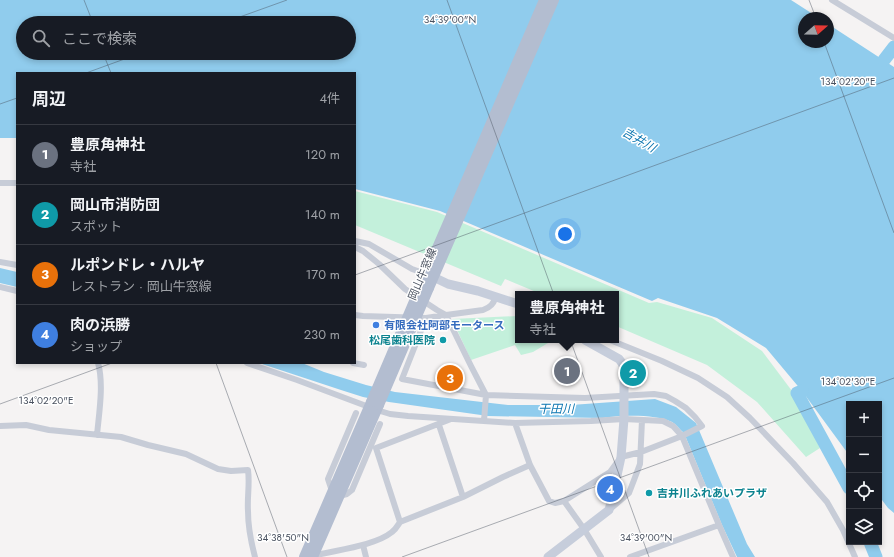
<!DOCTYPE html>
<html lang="ja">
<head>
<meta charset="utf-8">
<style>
  body { margin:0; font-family:Jost,"Noto Sans JP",sans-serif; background:#20242c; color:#f1f3f6 }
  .controls { position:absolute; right:12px; bottom:12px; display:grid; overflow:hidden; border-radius:0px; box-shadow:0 2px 6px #0003 }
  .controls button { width:36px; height:36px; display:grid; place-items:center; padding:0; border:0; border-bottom:1px solid #363941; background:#171b24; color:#f1f3f6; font:20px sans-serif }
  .compass { position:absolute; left:798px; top:12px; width:36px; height:36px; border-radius:50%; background:#171b24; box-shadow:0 2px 6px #0003; rotate:70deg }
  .you { position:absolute; left:565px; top:234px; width:14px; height:14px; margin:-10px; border:3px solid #fff; border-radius:50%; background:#1a73e8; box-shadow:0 0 0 6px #1a73e833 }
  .badge { display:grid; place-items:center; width:26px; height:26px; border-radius:50%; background:#91acef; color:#fff; font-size:13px; font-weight:700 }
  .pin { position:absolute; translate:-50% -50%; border:2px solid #fff; box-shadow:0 1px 4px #0006 }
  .popup { position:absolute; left:515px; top:291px; width:104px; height:52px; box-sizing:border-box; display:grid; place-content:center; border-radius:0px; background:#171b24; filter:drop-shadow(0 1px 3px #0005); font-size:13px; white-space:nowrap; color:#9ea1a6 }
  .popup b { font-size:15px; color:#f1f3f6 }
  .popup::after { content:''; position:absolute; left:50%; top:100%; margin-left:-8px; border:8px solid transparent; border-top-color:#171b24 }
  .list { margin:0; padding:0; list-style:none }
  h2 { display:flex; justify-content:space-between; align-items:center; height:52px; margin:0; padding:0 16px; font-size:17px }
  h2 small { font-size:13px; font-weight:400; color:#9ea1a6 }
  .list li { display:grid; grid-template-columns:26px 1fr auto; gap:12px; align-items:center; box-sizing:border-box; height:60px; padding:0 16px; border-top:1px solid #363941 }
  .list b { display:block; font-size:15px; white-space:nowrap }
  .list p { margin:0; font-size:13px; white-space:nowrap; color:#9ea1a6 }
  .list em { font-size:13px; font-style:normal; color:#9ea1a6 }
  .icon { flex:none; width:22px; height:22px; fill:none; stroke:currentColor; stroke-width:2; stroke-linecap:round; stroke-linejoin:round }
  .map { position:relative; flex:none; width:894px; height:557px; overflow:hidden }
  .search { position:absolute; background:#171b24; box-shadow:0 2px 6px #0003; left:16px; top:16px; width:340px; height:44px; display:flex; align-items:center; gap:10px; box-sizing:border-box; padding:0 14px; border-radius:22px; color:#9ea1a6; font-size:15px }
  .panel { position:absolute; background:#171b24; box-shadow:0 2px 6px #0003; left:16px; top:72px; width:340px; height:292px; border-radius:0px }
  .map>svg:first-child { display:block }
  .green { fill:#c3f0db }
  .water { fill:#90cced; fill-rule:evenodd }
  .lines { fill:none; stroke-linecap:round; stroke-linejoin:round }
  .river { stroke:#90cced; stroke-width:13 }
  .street { stroke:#c7ccd7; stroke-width:6 }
  .secondary { stroke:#c6cddb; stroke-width:9 }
  .primary { stroke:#b3bdd0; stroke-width:10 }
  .primary-bridge { stroke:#b3bdd0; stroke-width:10 }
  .ticks { fill:none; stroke:#4a5260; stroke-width:1; stroke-opacity:0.45 }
  .shop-dot { fill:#3f7fe0; stroke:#fff; stroke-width:1.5 }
  .culture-dot { fill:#0f9aa8; stroke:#fff; stroke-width:1.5 }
  .labels { text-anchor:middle; stroke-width:3; stroke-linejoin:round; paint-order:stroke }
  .street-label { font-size:11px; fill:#4a5260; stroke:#fff }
  .shop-label { font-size:11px; font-weight:bold; fill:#366cbe; stroke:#fff; text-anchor:start }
  .culture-label { font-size:11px; font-weight:bold; fill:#0d838f; stroke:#fff; text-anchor:end }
  .water-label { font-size:12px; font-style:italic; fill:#0c76b1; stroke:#fff }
  .ticks-label { font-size:10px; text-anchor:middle; fill:#4a5260; stroke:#fff; stroke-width:3; stroke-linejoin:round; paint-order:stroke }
</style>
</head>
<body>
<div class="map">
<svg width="894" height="557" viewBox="0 0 894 557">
  <rect width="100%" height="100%" fill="#f5f3f3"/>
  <path class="green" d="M 355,191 L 437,212 L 649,303 L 657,302 L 712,318 L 762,351 L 792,391 L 820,448 L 806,457 L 757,402 L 707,365 L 616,326 L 616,294 L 541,294 L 505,279 L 501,286 L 355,225 Z
    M 518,316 L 518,340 L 553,340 L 533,352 L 521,355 L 515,345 L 471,360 L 452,319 Z"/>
  <path class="water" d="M 0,0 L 791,0 L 819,18 L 804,18 L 804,42 L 828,42 L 828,24 L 894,67 L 894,513 L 888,508 L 879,496 L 879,404 L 849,404 L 849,455 L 802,391 L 766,348 L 717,318 L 658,298 L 652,301 L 440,211 L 355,189 L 355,73 L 17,73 L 17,138 L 0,138 ZM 23,23 L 349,23 L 349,53 L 23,53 Z
    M 0,268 L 17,272 L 17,287 L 0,283 Z
    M 259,363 L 302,363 L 324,372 L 366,385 L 395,392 L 508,405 L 571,405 L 655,399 L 676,407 L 696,423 L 747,544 L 755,557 L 737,557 L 722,525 L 684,433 C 680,430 677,425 672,422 C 656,414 621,415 603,418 L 488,416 L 389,402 L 363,397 L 341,390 Z"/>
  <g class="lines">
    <path class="river" d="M 884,60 L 894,47
      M 802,391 L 797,393 L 849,488
      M 870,542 L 876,557"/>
    <path class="street" d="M 832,0 L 894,38
      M 0,183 L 17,183
      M 355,241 L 369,244 L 412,269 L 426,274
      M 355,247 L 363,251 L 379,264 L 405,289 L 437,310 L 446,315 L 483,310 C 491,307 493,304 496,297
      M 0,262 L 17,265
      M 0,287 L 17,291
      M 355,315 L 363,316 L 426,318 L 446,315 L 471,366 L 486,395
      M 426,318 L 402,379 L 486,395
      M 610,340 L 662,361 L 698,378 L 727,397 L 750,418 L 793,463 L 827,502 L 843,530 L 855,557
      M 247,363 L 297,380 L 377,410 L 390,414 L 408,416 L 515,423 L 591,421 L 624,419 L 663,421 L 673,426 L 682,436 L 719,525 L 733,557
      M 353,363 L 364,365
      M 484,421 L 486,395 L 585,398 L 654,394 L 666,396 L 675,401 L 686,408 L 695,417 L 702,426 L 682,436 L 641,452 L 621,457 L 610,472 L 564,501
      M 515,423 L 530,465 L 549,501 L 555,503 L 564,501 L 584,529 L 601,557
      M 439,425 L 463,497
      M 0,426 L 26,425 L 49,430 L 121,437 L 148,445 L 186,454 L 218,469 L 231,471 L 248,470 C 250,484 247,497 248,511 C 248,526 251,542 255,557
      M 97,435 C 99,413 104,384 98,363
      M 332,491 L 328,479 L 356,413
      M 339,496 L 347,494 L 352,490 L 380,424
      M 609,510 L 629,493 L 634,480 L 640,464 L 642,420
      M 400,522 L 376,448 L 451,419
      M 363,545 L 366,557
      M 313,556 C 335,550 375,546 392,532 C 396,529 398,525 400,522 L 463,497 L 503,477 L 530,465
      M 630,557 L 719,525"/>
    <path class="secondary" d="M 427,274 L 448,284 L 478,291 L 518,304
      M 548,557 L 609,510 L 613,494 L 621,457 L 624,419 L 624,368 L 622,363 L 619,359 L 585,340"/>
    <path class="primary" d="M 421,285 L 544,0
      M 429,288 L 554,0
      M 304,557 L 371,402
      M 313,557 L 379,405"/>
    <path class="primary-bridge" d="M 371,402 L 421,285
      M 379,405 L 429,288"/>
  </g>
  <path class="ticks" d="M 84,0 L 93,23M 447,0 L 649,557M 809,0 L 816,18M 223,23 L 287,0M 824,42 L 894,233M 103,53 L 111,73M 86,73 L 141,53M 0,104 L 17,98M 355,275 L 894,78M 216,363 L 287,557M 0,404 L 112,363M 402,557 L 894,378"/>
  <circle class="shop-dot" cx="376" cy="325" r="4"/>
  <g class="culture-dot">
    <circle cx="443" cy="340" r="4"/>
    <circle cx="649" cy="493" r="4"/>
  </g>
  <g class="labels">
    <g class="street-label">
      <text transform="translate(422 274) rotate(-67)" y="4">岡山牛窓線</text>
    </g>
    <g class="shop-label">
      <text x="384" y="329">有限会社阿部モータース</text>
    </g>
    <g class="culture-label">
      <text x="435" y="344">松尾歯科医院</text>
      <text x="657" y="497" text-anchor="start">吉井川ふれあいプラザ</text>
    </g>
    <g class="water-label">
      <text transform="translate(639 140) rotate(30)" y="4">吉井川</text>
      <text x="556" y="413">干田川</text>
    </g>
  </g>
  <g class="ticks-label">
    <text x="450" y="23">34°39'00"N</text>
    <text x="848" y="85">134°02'20"E</text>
    <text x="848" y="385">134°02'30"E</text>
    <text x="46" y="404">134°02'20"E</text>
    <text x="283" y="541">34°38'50"N</text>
    <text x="646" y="541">34°39'00"N</text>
  </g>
</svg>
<div class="controls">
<button>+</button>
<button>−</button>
<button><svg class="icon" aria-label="locate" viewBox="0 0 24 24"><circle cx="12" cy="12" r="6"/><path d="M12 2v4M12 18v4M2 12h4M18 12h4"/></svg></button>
<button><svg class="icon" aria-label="layers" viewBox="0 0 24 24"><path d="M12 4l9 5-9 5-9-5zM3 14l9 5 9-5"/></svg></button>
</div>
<svg class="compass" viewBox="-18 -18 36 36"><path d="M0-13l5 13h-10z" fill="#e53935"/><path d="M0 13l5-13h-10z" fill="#9ea1a6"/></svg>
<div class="you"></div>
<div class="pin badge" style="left:567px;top:371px;background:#6b7280">1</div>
<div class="popup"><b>豊原角神社</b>寺社</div>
<div class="pin badge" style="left:633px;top:373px;background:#0f9aa8">2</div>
<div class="pin badge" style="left:450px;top:378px;background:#e8710a">3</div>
<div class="pin badge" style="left:610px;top:489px;background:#3f7fe0">4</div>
<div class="search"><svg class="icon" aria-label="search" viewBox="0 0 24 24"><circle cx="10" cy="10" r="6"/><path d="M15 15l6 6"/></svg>ここで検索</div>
<section class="panel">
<h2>周辺<small>4件</small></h2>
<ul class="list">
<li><span class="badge" style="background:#6b7280">1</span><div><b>豊原角神社</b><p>寺社</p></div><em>120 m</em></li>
<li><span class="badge" style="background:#0f9aa8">2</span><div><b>岡山市消防団</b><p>スポット</p></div><em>140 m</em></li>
<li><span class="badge" style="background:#e8710a">3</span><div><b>ルポンドレ・ハルヤ</b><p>レストラン · 岡山牛窓線</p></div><em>170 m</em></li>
<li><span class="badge" style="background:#3f7fe0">4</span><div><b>肉の浜勝</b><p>ショップ</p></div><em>230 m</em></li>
</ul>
</section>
</div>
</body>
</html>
